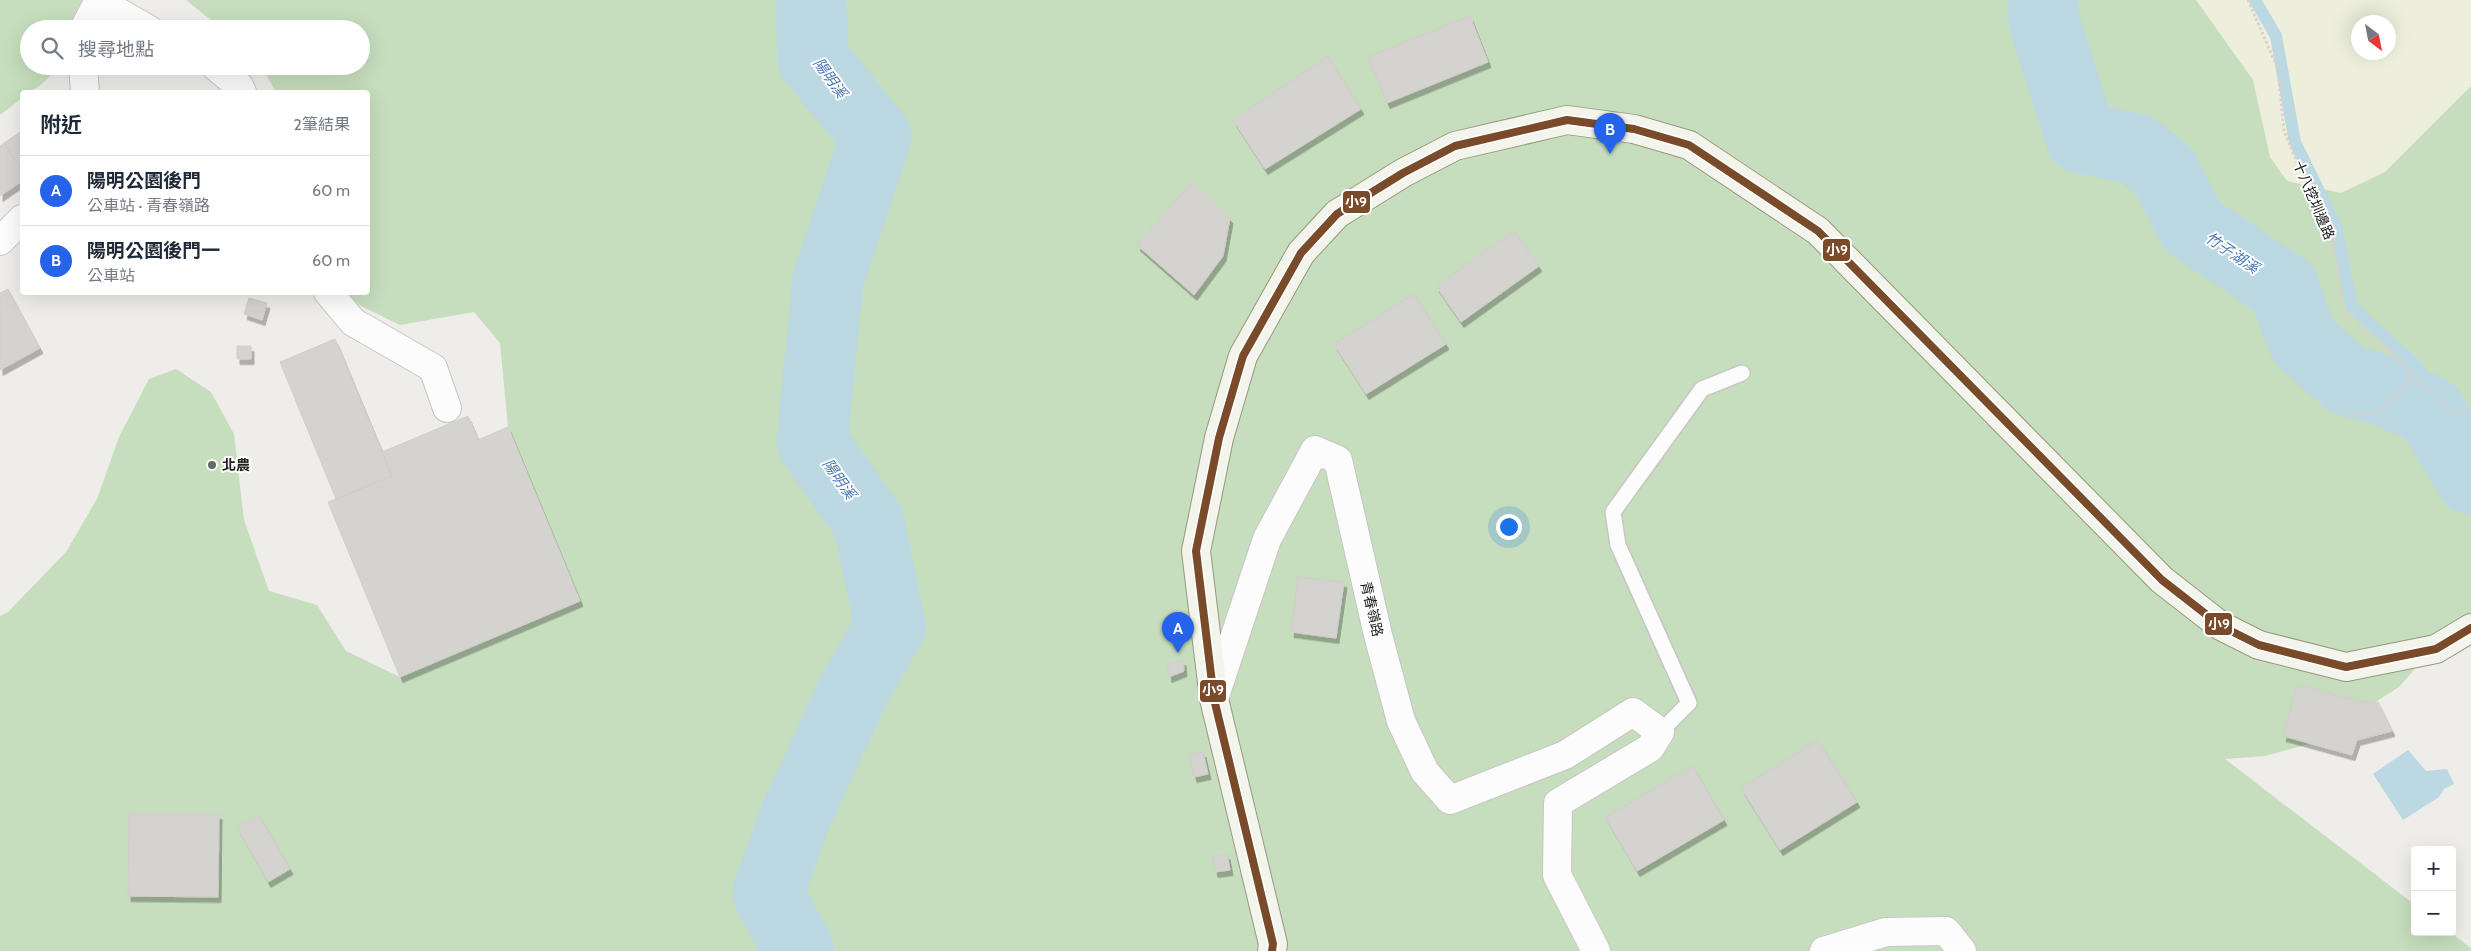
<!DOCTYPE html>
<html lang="zh-TW">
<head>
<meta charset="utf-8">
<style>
  body { margin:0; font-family:Cabin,"Noto Sans TC",sans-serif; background:#f6f6f7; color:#1f2937 }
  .controls { position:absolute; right:15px; bottom:15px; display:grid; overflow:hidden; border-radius:5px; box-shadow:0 5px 20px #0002 }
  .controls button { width:45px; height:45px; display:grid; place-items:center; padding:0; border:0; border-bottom:1px solid #e0e1e3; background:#fff; color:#1f2937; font:25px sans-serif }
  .compass { position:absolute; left:2351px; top:15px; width:45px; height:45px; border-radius:50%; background:#fff; box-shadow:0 5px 20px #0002; rotate:148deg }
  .you { position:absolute; left:1508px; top:526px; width:18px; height:18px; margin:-12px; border:4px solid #fff; border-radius:50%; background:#1a73e8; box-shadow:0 0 0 8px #1a73e833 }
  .badge { display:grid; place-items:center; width:32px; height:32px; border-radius:50%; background:#2563eb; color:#fff; font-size:16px; font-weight:700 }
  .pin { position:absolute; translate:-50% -41px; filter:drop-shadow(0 1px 2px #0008) }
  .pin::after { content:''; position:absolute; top:26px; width:18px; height:15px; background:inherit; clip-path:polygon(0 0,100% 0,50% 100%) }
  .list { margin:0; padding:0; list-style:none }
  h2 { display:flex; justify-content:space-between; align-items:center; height:65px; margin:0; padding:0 20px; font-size:21px }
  h2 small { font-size:16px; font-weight:400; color:#747a83 }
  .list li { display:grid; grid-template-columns:32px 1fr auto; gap:15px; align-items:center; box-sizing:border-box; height:70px; padding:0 20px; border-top:1px solid #e0e1e3 }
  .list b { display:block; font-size:19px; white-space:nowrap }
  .list p { margin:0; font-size:16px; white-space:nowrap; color:#747a83 }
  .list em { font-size:16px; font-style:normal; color:#747a83 }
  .icon { flex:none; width:28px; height:28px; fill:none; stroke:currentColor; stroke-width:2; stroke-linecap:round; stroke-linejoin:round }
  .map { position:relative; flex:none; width:2471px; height:951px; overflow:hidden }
  .search { position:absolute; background:#fff; box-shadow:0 5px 20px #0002; left:20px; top:20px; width:350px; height:55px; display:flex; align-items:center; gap:12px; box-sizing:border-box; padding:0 18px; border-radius:28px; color:#747a83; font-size:19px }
  .panel { position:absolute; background:#fff; box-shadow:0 5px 20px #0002; left:20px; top:90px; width:350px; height:205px; border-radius:5px }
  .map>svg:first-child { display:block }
  .farmland { fill:#edefdc; fill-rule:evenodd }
  .forest { fill:#c6debd }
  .water { fill:#bbd8e3 }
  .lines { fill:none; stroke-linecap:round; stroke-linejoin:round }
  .stream { stroke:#bbd8e3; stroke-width:12 }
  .river { stroke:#bbd8e3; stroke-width:71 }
  .building { fill:#d5d3d0; stroke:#d1ceca; filter:url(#shadow) }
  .lane-casing { stroke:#c7c6c5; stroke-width:18 }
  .street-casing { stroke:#c7c6c5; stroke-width:30 }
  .secondary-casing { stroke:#95997f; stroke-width:30 }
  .path { stroke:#dcceca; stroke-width:3; stroke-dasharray:2.5 2.5; stroke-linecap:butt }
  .lane { stroke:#fcfcfc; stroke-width:15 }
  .street { stroke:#fcfcfc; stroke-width:28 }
  .secondary { stroke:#f3f4ec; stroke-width:28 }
  .bus-1-casing { stroke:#fff; stroke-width:11 }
  .bus-1 { stroke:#7a4b2a; stroke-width:8 }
  .poi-dot { fill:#686866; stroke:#fff; stroke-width:2 }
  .labels { text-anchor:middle; stroke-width:4; stroke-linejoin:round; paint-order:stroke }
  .street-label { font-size:14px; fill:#202020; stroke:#fff }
  .poi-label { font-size:14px; font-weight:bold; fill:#202020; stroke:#fff; text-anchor:start }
  .water-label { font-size:15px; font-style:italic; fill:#4877b3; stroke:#fff }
  .line-badge { stroke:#fff; stroke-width:2 }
  .badge-label { font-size:14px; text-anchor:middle; font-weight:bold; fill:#fff }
</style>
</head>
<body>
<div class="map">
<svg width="2471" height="951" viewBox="0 0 2471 951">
  <defs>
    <filter id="shadow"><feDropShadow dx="3" dy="5.5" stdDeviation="0" flood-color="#0004"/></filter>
  </defs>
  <rect width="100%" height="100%" fill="#eeede9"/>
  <path class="farmland" d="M 2196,0 L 2471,0 L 2471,86 L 2385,172 L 2341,193 L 2287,181 L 2270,157 L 2253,80 ZM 2358,22 L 2388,22 L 2388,52 L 2358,52 Z"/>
  <path class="forest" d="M 0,0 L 85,0 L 72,29 L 29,29 L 29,66 L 56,66 C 51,78 36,92 22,92 L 22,98 L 0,115 Z
    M 186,0 L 2196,0 L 2253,80 L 2270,157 L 2287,181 L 2341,193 L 2385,172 L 2471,86 L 2471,616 L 2442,638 L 2399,687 L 2309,744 L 2265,756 L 2225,759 L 2415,905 L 2415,932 L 2450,932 L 2471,948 L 2471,951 L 0,951 L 0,616 L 8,612 L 66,552 L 97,499 L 119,437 L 149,379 L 176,369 L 211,392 L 234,434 L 244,520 L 269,591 L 317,605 L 346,651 L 400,677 L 580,601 L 508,427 L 500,343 L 474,312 L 400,325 L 359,305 L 346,293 L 368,292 L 368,92 L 276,92 L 261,66 L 361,66 L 361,29 L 222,29 Z"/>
  <path class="water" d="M 2408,750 L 2426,771 L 2447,769 L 2454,784 L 2444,789 L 2439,797 L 2403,820 L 2373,774 Z"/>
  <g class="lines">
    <path class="stream" d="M 2255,0 L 2276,36 L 2295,142 L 2336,226 L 2352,307 L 2420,369 L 2430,392 L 2431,412"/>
    <path class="river" d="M 2043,0 L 2044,21 L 2081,138 L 2136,149 L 2164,171 L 2192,226 L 2284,288 L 2303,341 L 2347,380 L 2389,392 L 2431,412 L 2471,479
      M 799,951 L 768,893 L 794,820 L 854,689 L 890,627 L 869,523 L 812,442 L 828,280 L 876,137 L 813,59 L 811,0"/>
  </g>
  <path class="building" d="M 1470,16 L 1488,62 L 1387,103 L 1368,57 Z
    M 1328,56 L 1361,109 L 1265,169 L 1233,120 Z
    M 22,131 L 22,171 L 4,143 Z
    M 4,143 L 22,171 L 22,181 L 0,196 L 0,146 Z
    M 1192,182 L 1230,218 L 1223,256 L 1194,295 L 1137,245 Z
    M 1514,231 L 1539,266 L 1461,322 L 1436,286 Z
    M 8,289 L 40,348 L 0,370 L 0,293 Z
    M 1414,294 L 1446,344 L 1366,394 L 1334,344 Z
    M 249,298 L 267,303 L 262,320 L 244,314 Z
    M 335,339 L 392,476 L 336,499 L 280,362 Z
    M 237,346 L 251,346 L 251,359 L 237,359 Z
    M 468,416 L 478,440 L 508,427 L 580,601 L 400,677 L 328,502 L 392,476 L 382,452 Z
    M 1298,577 L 1344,582 L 1336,638 L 1291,632 Z
    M 1183,660 L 1184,671 L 1169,677 L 1167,665 Z
    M 2297,685 L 2363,702 L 2378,702 L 2392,731 L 2357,740 L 2352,755 L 2283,736 Z
    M 1818,740 L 1857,802 L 1780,850 L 1741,788 Z
    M 1203,752 L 1208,774 L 1194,777 L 1189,755 Z
    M 1693,766 L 1724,820 L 1637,871 L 1605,817 Z
    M 129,814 L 219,814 L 218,897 L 128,896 Z
    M 259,815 L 290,869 L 268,882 L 237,827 Z
    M 1227,854 L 1230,870 L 1215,872 L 1212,857 Z"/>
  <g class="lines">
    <defs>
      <path id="lane" d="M 1660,732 L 1689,703 L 1618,545 L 1613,512 L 1702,389 L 1742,373"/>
      <path id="street" d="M 99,1 L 148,29
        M 84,29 L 99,0
        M 83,66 L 85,92
        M 215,66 L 239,86 L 242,92
        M 0,241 L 22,219
        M 328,292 L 353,322 L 433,368 L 447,408
        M 1214,699 L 1267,539 L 1315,450 L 1338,460 L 1378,635 L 1401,721 L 1425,772 L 1450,800 L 1565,755 L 1633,712 L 1660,732 L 1650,748 L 1558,803 L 1557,875 L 1596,951
        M 1824,951 L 1886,932 L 1946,931 L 1962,951"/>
      <path id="secondary" d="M 1272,951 L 1273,944 L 1214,699 L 1196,551 L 1219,438 L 1243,356 L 1301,253 L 1337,214 L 1403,173 L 1455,146 L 1567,120 L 1634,129 L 1689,145 L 1818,231 L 2162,580 L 2221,626 L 2259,645 L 2346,667 L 2436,649 L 2471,628"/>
    </defs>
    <use href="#lane" class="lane-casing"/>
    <use href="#street" class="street-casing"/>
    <use href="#secondary" class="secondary-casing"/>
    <path class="path" d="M 2248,0 L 2278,69 L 2284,131 L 2306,183 L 2332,234 L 2343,313 L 2379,341 L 2405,367 L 2412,377 L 2453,414 L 2471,415
      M 2350,416 L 2374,413 L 2400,393 L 2412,377"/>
    <use href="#lane" class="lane"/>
    <use href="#street" class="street"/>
    <use href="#secondary" class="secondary"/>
    <defs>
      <path id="bus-1" d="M 1272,951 L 1273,944 L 1214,699 L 1196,551 L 1219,438 L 1243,356 L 1301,253 L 1337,214 L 1403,173 L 1455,146 L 1567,120 L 1634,129 L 1689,145 L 1818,231 L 2162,580 L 2221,626 L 2259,645 L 2346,667 L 2436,649 L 2471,628"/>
    </defs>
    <use href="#bus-1" class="bus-1-casing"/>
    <use href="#bus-1" class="bus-1"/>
  </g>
  <circle class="poi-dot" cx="212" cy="465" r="5"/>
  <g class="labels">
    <g class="street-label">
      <text transform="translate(2314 200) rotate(67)" y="5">十八挖圳邊路</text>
      <text transform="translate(1372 609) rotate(77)" y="5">青春嶺路</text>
    </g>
    <g class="poi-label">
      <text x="222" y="470">北農</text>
    </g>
    <g class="water-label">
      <text transform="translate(830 78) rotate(54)" y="5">陽明溪</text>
      <text transform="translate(2232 253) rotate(34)" y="5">竹子湖溪</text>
      <text transform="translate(839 479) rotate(55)" y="5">陽明溪</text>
    </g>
  </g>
  <g class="line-badge">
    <rect x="1342" y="190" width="29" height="24" rx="5" fill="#7a4b2a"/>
    <rect x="1822" y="238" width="29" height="24" rx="5" fill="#7a4b2a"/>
    <rect x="2204" y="612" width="29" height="24" rx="5" fill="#7a4b2a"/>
    <rect x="1199" y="679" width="28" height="24" rx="5" fill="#7a4b2a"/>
  </g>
  <g class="badge-label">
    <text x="1356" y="207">小9</text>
    <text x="1837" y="255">小9</text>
    <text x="2219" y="629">小9</text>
    <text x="1213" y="695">小9</text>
  </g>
</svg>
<div class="controls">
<button>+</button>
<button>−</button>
</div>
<svg class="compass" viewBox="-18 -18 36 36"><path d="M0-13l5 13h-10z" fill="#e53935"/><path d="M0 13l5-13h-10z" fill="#747a83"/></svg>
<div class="you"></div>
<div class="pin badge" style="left:1178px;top:653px">A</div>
<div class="pin badge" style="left:1610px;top:154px">B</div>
<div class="search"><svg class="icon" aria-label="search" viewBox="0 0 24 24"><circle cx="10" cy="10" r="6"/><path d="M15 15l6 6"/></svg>搜尋地點</div>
<section class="panel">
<h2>附近<small>2筆結果</small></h2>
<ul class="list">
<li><span class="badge">A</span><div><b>陽明公園後門</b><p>公車站 · 青春嶺路</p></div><em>60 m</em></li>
<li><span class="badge">B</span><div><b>陽明公園後門一</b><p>公車站</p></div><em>60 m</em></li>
</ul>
</section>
</div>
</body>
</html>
